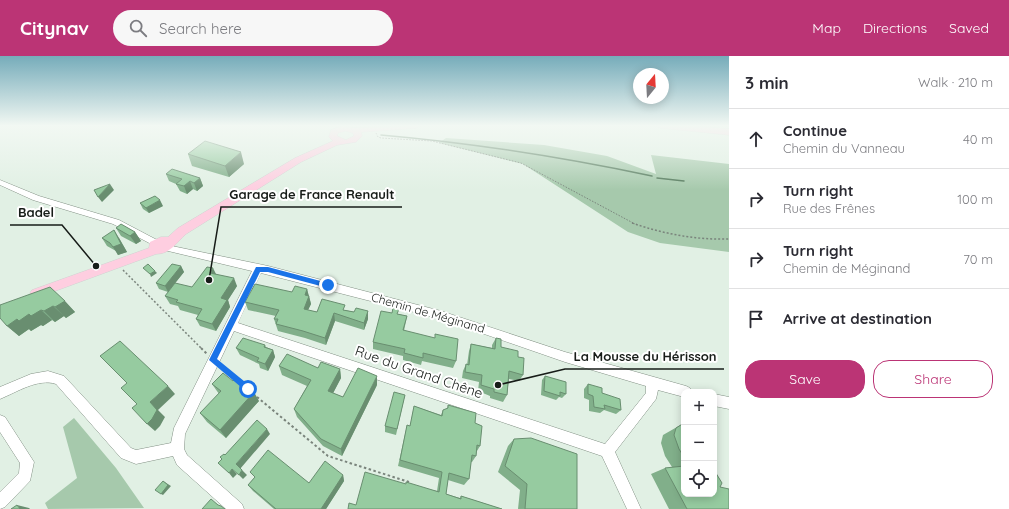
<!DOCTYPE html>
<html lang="en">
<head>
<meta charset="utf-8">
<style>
  body { margin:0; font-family:Quicksand,sans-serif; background:#f7f7f7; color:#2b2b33 }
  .controls { position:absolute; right:12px; bottom:12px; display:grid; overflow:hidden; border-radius:8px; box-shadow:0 2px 10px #0003 }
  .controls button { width:36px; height:36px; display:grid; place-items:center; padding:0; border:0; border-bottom:1px solid #e1e1e2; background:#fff; color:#2b2b33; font:20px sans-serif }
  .compass { position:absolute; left:633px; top:12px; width:36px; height:36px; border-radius:50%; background:#fff; box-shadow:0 2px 10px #0003; rotate:18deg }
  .stop { position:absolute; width:12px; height:12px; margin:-9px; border:3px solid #1a73e8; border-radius:50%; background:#fff }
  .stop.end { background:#1a73e8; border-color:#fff; box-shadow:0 1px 4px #0008 }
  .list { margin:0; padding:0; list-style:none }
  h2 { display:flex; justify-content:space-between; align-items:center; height:52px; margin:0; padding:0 16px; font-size:17px }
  h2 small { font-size:13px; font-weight:400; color:#7c7c81 }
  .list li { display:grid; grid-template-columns:26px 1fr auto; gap:12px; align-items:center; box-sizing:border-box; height:60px; padding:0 16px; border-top:1px solid #e1e1e2 }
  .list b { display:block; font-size:15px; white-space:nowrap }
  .list p { margin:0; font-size:13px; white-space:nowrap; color:#7c7c81 }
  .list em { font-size:13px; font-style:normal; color:#7c7c81 }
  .actions { display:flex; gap:8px; padding:12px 16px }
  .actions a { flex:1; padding:9px 0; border:1px solid #bb3475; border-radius:16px; text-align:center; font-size:14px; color:#bb3475 }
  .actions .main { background:#bb3475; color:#fff }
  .icon { flex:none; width:22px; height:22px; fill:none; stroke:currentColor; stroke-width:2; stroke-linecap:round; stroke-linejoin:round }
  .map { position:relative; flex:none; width:729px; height:453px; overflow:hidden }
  header { display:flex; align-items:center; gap:24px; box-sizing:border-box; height:56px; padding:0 20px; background:#bb3475; color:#fff }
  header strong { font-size:19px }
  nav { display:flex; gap:22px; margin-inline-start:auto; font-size:14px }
  .search { width:280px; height:36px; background:#f7f7f7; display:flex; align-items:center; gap:10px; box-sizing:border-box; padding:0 14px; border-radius:22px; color:#7c7c81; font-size:15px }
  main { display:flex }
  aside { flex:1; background:#fff }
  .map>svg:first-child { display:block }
  .green { fill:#a6c9ac }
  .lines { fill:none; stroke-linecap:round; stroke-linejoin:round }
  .stream { stroke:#52785a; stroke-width:1.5 }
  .minor-casing { stroke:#839185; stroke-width:1 }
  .major-casing { stroke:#d1d2d1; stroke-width:1 }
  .path-far2 { stroke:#7a847c; stroke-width:1; stroke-dasharray:1.5 1.5; stroke-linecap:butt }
  .path-far1 { stroke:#7a847c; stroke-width:1.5; stroke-dasharray:2 2; stroke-linecap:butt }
  .path { stroke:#7a847c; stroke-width:2; stroke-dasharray:2.5 2.5; stroke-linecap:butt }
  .minor { fill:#fff; fill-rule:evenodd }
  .major { fill:#fecee0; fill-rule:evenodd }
  .wall { fill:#81af8a }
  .shaded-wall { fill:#698e70 }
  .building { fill:#96cba0; stroke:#698e70 }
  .route { fill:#1a73e8 }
  .labels { text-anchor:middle; stroke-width:4; stroke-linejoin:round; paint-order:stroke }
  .street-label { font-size:12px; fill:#171c18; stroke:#fff }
  .near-street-label { font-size:14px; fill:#171c18; stroke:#fff }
  .leader { fill:none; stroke:#171c18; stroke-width:1.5 }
  .callout-dot { fill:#171c18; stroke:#fff; stroke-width:1.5 }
  .callout-label { font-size:13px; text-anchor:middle; font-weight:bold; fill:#171c18; stroke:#fff; stroke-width:4; stroke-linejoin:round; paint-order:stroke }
</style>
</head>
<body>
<header>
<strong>Citynav</strong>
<div class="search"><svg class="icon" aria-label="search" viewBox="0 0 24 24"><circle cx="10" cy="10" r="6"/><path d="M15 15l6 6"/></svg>Search here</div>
<nav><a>Map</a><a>Directions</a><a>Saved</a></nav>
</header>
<main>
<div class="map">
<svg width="729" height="453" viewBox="0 0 729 453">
  <rect width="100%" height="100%" fill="#e1f0e4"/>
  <path class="green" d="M 446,82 L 544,89 L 607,100 L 656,118 L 651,99 L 729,108 L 729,196 L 660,187 L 628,176 L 523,108 L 439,87 Z
    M 74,362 L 116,412 L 144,452 L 48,453 L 45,447 L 77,422 L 63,371 Z"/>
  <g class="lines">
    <path class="stream" d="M 381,79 C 472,87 562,101 652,120
      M 657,122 L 684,125"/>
    <defs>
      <path id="minor" d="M 0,124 L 39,140 L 119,164 L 159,185 L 161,187 L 159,189 L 153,189 L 113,168 L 33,144 L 0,129 Z
        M 167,189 L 268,210 L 441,255 L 565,296 L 686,330 L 690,332 L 692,336 L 684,336 L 684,341 L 658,334 L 656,343 L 615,396 L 641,453 L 627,453 L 602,400 L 234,275 L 185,378 L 184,393 L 187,399 L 242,448 L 244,453 L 226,453 L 177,409 L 173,400 L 136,408 L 121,402 L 56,328 C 38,322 17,336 0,343 L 0,331 L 31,318 L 48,315 L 64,320 L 131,392 L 136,394 L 171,387 L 174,372 L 252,215 L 164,194 L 162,192 L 164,190 ZM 261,217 L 441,263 L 565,306 L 646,330 L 646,337 L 605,388 L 238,267 Z
        M 714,338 L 729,341 L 729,353 L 714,350 Z
        M 0,359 L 5,361 L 34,406 L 30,425 L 5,451 L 0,453 L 0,436 L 19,417 L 20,407 L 0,376 Z"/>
      <path id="major" d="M 343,70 L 353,72 L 420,70 L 416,72 L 361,76 L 362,80 L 356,86 L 337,89 L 301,106 L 186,178 C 176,187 170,198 156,198 L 36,242 L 32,240 L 30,237 L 32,234 L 149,192 L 150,186 L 161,181 L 168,181 L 178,172 L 295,102 L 333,85 L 329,81 L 331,74 ZM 346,75 L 353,77 L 354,80 L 346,84 L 337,80 L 338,77 Z
        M 657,70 L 692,70 L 729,73 L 729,79 L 661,72 Z"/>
    </defs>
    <use href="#minor" class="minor-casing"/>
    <use href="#major" class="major-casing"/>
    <path class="path-far2" d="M 376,77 L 378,81 L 381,82 L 432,85 L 521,107 L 635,168"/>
    <path class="path-far1" d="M 632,167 C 664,178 696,184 729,183
      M 123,214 L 202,293"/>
    <path class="path" d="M 201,292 L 207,298
      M 221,311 L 240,327
      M 257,341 L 328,400 L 409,426"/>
    <use href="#minor" class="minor"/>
    <use href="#major" class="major"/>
  </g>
  <path class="wall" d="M 188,98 L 244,108 L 229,121 L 192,110 Z
    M 166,118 L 200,122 L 203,130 L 197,135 L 193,133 L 187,138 L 180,135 L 176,128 L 169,125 Z
    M 140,147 L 163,150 L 149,157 L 143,153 Z
    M 116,172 L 135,176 L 141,185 L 136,188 L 121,180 Z
    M 102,182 L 119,182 L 127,196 L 118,199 L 116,195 L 107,190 Z
    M 181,210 L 184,216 L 168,236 L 159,233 L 156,227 Z
    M 216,218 L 237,230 L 228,244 L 230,251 L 216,275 L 200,270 L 196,263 L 198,259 L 180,254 L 178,250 L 170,248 L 165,240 L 192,231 Z
    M 50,231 L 75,256 L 66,262 L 64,260 L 55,266 L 52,264 L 43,270 L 41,269 L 31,275 L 29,273 L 19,280 L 7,270 Z
    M 307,233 L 311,248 L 308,254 L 317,256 L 345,254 L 354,256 L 368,255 L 368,263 L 364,274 L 335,265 L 326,289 L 305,282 L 278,275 L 274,263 L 276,260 L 248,254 L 245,246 Z
    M 398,258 L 407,260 L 404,275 L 456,305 L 453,312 L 422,305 L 421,309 L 403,304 L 403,300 L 373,293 L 373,286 Z
    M 496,282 L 501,291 L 518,301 L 523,319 L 519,325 L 509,323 L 507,339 L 503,346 L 490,342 L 490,340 L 478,335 L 479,326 L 462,322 L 463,315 L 466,308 L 467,309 L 469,295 L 471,288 L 492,292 L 492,289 Z
    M 265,289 L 266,291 L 273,294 L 275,301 L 268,315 L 260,312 L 259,308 L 240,299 L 236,292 Z
    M 279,310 L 340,313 L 341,322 L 333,337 L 343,341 L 377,329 L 342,400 L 323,390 L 297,361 L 294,353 L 307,330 L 282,319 Z
    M 545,320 L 566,338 L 562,342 L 559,341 L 556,344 L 541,339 L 542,324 Z
    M 212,328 L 259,345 L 226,382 L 207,366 L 200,357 L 219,338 Z
    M 588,328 L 602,337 L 621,354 L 616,358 L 604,354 L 600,357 L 589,355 L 589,344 L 584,342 L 584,333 Z
    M 405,339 L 396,379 L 385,376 L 385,370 Z
    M 448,349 L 475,367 L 480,390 L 477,395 L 476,400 L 472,406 L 471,406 L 469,423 L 464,429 L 448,424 L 446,438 L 460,442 L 461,440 L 502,453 L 356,449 L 405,428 L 437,435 L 439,422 L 398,410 L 407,369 L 410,370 L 414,350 L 441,359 L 443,354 L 447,353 Z
    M 684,367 L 684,438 L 720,431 L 729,453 L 669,453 L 651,418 L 665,412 L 672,411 L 665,400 L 661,387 L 663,379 Z
    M 514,383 L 577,453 L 518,453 L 520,434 L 498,416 L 508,390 Z
    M 250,416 L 309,427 L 343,419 L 344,425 L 326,453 L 274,453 L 253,435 L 248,429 L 255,421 Z"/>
  <path class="shaded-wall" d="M 241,96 L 244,108 L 229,121 L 225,110 Z
    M 200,122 L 203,130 L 197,135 L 194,127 Z
    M 190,125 L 193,133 L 187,138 L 184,130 Z
    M 110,128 L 114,134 L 102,146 L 98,141 Z
    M 160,144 L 163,150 L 149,157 L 146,152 Z
    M 114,174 L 119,182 L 127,196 L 118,199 L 113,191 Z
    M 135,176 L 141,185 L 136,188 L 130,180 Z
    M 181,210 L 184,216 L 168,236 L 165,230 Z
    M 213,212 L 217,220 L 210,217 Z
    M 155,215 L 157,217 L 151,221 L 150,218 Z
    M 234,222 L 237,230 L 228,244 L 230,251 L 216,275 L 212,268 L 221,242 Z
    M 307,233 L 309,241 L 305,239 Z
    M 309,240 L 311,248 L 305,260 L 304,253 Z
    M 65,245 L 75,256 L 66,262 L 55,251 Z
    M 53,250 L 64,260 L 55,266 L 44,255 Z
    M 41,254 L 52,264 L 43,270 L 41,269 L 31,275 L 29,273 L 19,280 L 7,270 L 17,263 Z
    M 368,255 L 368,263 L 364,274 L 364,267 Z
    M 334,257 L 335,265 L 326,289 L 325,282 Z
    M 273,294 L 275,301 L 268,315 L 265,308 Z
    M 340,313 L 341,322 L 330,343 L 328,335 Z
    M 377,320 L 377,329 L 342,400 L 341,393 Z
    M 168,330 L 175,338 L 158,354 L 165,361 L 160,370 L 155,375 L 147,368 L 150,346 Z
    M 254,336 L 259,345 L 226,382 L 220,374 Z
    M 267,373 L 270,378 L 240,413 L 236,408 Z
    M 232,413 L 237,418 L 233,422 L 229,417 Z
    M 242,414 L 247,419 L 243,423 L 239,419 Z
    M 343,419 L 344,425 L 326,453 L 321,453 Z
    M 163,425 L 171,430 L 163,439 L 161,438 Z
    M 17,449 L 29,452 L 30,453 L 20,453 Z"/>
  <path class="building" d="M 205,85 L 241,96 L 225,110 L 188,98 Z
    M 172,113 L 200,122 L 194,127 L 190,125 L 184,130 L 176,128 L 182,123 L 166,118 Z
    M 110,128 L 98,141 L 94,134 Z
    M 155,140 L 160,144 L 146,152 L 140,147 Z
    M 121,168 L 135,176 L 130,180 L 116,172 Z
    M 114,174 L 121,188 L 113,191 L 110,187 L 102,182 Z
    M 148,208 L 155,215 L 150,218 L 143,212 Z
    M 172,208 L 181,210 L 165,230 L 156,227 Z
    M 207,211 L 213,212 L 210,217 L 234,222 L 221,242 L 227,244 L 212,268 L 196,263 L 202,253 L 176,246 L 178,244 L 165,240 L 175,227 L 192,231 Z
    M 255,228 L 292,236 L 295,230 L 307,233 L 305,239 L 309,240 L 304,253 L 317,256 L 322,243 L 345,249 L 343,254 L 354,256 L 356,252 L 368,255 L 364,267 L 334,257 L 325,282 L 303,275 L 276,268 L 278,263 L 274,263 L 279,254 L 245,246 Z
    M 50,231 L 65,245 L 55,251 L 53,250 L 44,255 L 41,254 L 31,260 L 29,258 L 19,265 L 17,263 L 7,270 L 0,262 L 0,249 Z
    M 393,252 L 399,253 L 397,258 L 407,260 L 403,274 L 435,282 L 435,278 L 458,283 L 456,305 L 423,297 L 423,302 L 404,297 L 405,293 L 373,286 L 381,255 L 392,257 Z
    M 243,282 L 265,289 L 264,291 L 273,294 L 265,308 L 257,305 L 259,302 L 236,292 Z
    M 496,282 L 501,283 L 501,291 L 518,295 L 518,301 L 524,302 L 523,319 L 509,315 L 507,339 L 494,336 L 494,333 L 481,329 L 482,319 L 465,316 L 466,308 L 469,309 L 471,288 L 495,293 Z
    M 120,285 L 168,330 L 150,346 L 157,354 L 152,363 L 147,368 L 132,352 L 137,348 L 121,332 L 127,327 L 100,300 Z
    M 287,298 L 318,312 L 321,306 L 340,313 L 328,335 L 343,341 L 358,312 L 377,320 L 341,393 L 321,383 L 294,353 L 311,324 L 279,310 Z
    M 223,317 L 233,325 L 235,323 L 239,326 L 240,324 L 254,336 L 220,374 L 200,357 L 221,335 L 212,328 Z
    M 545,320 L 566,326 L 566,338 L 560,336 L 560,340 L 544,335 Z
    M 588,328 L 602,332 L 602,337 L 620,343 L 621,354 L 604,349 L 605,353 L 594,351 L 593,340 L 588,338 Z
    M 394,336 L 405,339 L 397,373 L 385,370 Z
    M 448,349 L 476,357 L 475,367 L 482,370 L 480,390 L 477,389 L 476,400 L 472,399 L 469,423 L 449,417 L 446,438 L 461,443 L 461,440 L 502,453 L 348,453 L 349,447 L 356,449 L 365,416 L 406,428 L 406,426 L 439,436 L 442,416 L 400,404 L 407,369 L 410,370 L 414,350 L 442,360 L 443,354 L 448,352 Z
    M 257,364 L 267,373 L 236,408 L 242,414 L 239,419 L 232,413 L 229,417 L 218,407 L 222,403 L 220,401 L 224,398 L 225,399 Z
    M 684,367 L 684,401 L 679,393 L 674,379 L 676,372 Z
    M 531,382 L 577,398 L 577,453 L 525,453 L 527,428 L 505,410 L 514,383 Z
    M 268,394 L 309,427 L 325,405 L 343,419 L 321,453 L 276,453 L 248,429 L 255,421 L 250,416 Z
    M 684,410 L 684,438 L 714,438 L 714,414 L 722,427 L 720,431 L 729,433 L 729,453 L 687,453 L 665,412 Z
    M 163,425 L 168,429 L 161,438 L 155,434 Z
    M 211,443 L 218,449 L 221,450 L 225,453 L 202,453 Z
    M 17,449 L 20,453 L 11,453 Z"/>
  <linearGradient id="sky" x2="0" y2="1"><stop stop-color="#76acba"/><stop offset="0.52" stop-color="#f2f8f3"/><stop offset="1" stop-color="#f2f8f3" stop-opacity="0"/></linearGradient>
  <rect width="729" height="134" fill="url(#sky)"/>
  <path class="route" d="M 256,211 L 268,211 L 328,227 L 332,229 L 328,232 L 268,216 L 260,216 L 217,303 L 250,330 L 250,336 L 248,337 L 209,304 Z"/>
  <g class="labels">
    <g class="street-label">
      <text transform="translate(428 257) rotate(16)" y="4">Chemin de Méginand</text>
    </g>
    <g class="near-street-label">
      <text transform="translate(419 316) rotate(19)" y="5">Rue du Grand Chêne</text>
    </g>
  </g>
  <path class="leader" d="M209 224L221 151H402M96 210L62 169H10M498 329L565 313H724"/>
  <g class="callout-dot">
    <circle cx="209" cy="224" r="4"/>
    <circle cx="96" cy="210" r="4"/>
    <circle cx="498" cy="329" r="4"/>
  </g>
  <g class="callout-label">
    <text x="312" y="143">Garage de France Renault</text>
    <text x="36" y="161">Badel</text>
    <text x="645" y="305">La Mousse du Hérisson</text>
  </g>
</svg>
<div class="controls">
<button>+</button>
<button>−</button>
<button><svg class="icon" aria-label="locate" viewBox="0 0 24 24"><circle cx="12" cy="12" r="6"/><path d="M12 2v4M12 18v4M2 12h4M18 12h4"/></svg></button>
</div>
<svg class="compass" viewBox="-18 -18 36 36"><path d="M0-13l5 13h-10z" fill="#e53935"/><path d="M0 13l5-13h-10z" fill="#7c7c81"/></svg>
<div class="stop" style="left:248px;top:333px"></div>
<div class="stop end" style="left:328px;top:229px"></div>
</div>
<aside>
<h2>3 min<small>Walk · 210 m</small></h2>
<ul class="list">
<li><svg class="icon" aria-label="ahead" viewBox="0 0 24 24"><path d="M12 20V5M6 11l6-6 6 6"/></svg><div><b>Continue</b><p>Chemin du Vanneau</p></div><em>40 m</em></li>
<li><svg class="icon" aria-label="right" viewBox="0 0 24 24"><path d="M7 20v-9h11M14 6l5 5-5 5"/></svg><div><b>Turn right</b><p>Rue des Frênes</p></div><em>100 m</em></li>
<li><svg class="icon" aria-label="right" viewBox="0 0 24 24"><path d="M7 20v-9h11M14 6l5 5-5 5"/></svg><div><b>Turn right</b><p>Chemin de Méginand</p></div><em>70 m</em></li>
<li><svg class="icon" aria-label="arrive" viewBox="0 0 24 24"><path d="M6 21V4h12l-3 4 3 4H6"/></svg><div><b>Arrive at destination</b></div></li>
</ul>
<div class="actions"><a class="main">Save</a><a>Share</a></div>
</aside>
</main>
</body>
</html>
